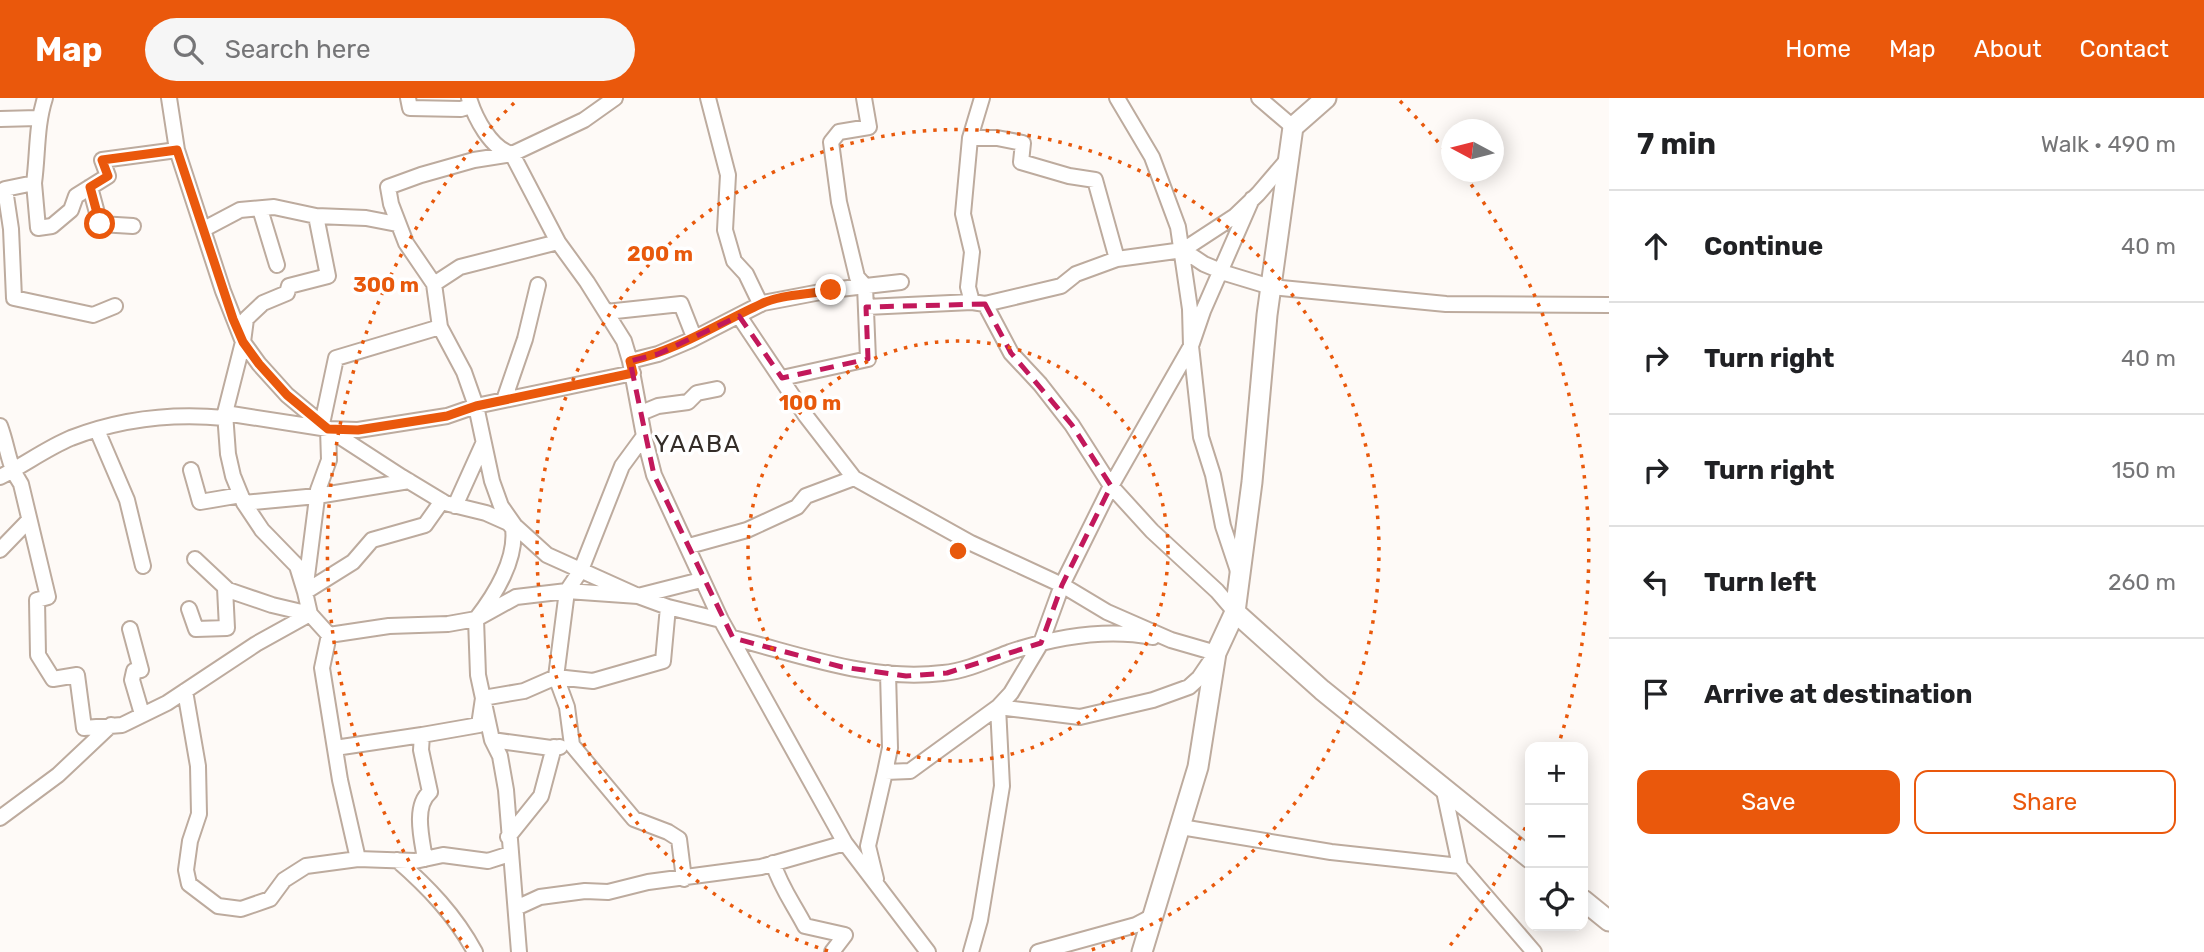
<!DOCTYPE html>
<html lang="en">
<head>
<meta charset="utf-8">
<style>
  body { margin:0; font-family:Rubik,sans-serif; background:#f6f6f6; color:#202124 }
  .controls { position:absolute; right:21px; bottom:21px; display:grid; overflow:hidden; border-radius:14px; box-shadow:0 4px 18px #0003 }
  .controls button { width:63px; height:63px; display:grid; place-items:center; padding:0; border:0; border-bottom:2px solid #e0e0e0; background:#fff; color:#202124; font:35px sans-serif }
  .compass { position:absolute; left:1441px; top:21px; width:63px; height:63px; border-radius:50%; background:#fff; box-shadow:0 4px 18px #0003; rotate:277deg }
  .stop { position:absolute; width:21px; height:21px; margin:-16px; border:5px solid #ea580c; border-radius:50%; background:#fff }
  .stop.end { background:#ea580c; border-color:#fff; box-shadow:0 2px 7px #0008 }
  .list { margin:0; padding:0; list-style:none }
  h2 { display:flex; justify-content:space-between; align-items:center; height:91px; margin:0; padding:0 28px; font-size:30px }
  h2 small { font-size:23px; font-weight:400; color:#757577 }
  .list li { display:grid; grid-template-columns:46px 1fr auto; gap:21px; align-items:center; box-sizing:border-box; height:112px; padding:0 28px; border-top:2px solid #e0e0e0 }
  .list b { display:block; font-size:26px; white-space:nowrap }
  .list em { font-size:23px; font-style:normal; color:#757577 }
  .actions { display:flex; gap:14px; padding:21px 28px }
  .actions a { flex:1; padding:16px 0; border:2px solid #ea580c; border-radius:14px; text-align:center; font-size:24px; color:#ea580c }
  .actions .main { background:#ea580c; color:#fff }
  .icon { flex:none; width:38px; height:38px; fill:none; stroke:currentColor; stroke-width:2; stroke-linecap:round; stroke-linejoin:round }
  .map { position:relative; flex:none; width:1609px; height:854px; overflow:hidden }
  header { display:flex; align-items:center; gap:42px; box-sizing:border-box; height:98px; padding:0 35px; background:#ea580c; color:#fff }
  header strong { font-size:33px }
  nav { display:flex; gap:38px; margin-inline-start:auto; font-size:24px }
  .search { width:490px; height:63px; background:#f6f6f6; display:flex; align-items:center; gap:18px; box-sizing:border-box; padding:0 24px; border-radius:38px; color:#757577; font-size:26px }
  main { display:flex }
  aside { flex:1; background:#fff }
  .map>svg:first-child { display:block }
  .lines { fill:none; stroke-linecap:round; stroke-linejoin:round }
  .street-casing { stroke:#bdab9e; stroke-width:18 }
  .secondary-casing { stroke:#bdab9e; stroke-width:23 }
  .street { stroke:#fff; stroke-width:14 }
  .secondary { stroke:#fff; stroke-width:19 }
  .route { stroke:#ea580c; stroke-width:9 }
  .marked { fill:none; stroke:#c2185b; stroke-width:5; stroke-dasharray:14 9; stroke-linejoin:round }
  .ring { fill:none; stroke:#e8590c; stroke-width:3.5; stroke-dasharray:3.5 7 }
  .labels { text-anchor:middle; stroke-width:7; stroke-linejoin:round; paint-order:stroke }
  .quarter-label { font-size:24px; letter-spacing:2px; fill:#342d28; stroke:#fff }
  .centre { fill:#e8590c; stroke:#fff; stroke-width:3.5 }
  .ring-label { font-size:21px; text-anchor:middle; font-weight:bold; fill:#e8590c; stroke:#fff; stroke-width:7; stroke-linejoin:round; paint-order:stroke }
</style>
</head>
<body>
<header>
<strong>Map</strong>
<div class="search"><svg class="icon" aria-label="search" viewBox="0 0 24 24"><circle cx="10" cy="10" r="6"/><path d="M15 15l6 6"/></svg>Search here</div>
<nav><a>Home</a><a>Map</a><a>About</a><a>Contact</a></nav>
</header>
<main>
<div class="map">
<svg width="1609" height="854" viewBox="0 0 1609 854">
  <rect width="100%" height="100%" fill="#fefaf7"/>
  <g class="lines">
    <defs>
      <path id="street" d="M 45,0 C 36,28 38,56 34,85 L 5,91 L 11,131 L 14,200 L 93,217 L 115,208
        M 169,0 L 177,52 L 223,193 L 243,244 L 259,266 L 287,297 L 328,331 L 402,379 L 445,405 L 486,415 L 515,428
        M 408,0 L 410,10 L 461,11 L 471,8
        M 469,0 C 475,20 491,51 512,56 L 558,144 L 587,184 L 624,243 L 630,263 L 644,338 L 654,377 L 721,522 L 845,745 L 928,854
        M 615,0 L 584,22 L 512,56 L 474,62 L 421,77 L 388,89 L 391,106 L 406,145 L 434,186 L 440,229 L 464,274 L 476,308 L 492,383 L 501,408 L 515,428 L 547,457 L 638,498 L 701,482
        M 708,0 L 728,77 L 725,132 L 734,163 L 746,176 L 759,203 L 763,205
        M 1117,0 L 1152,59 L 1178,129 L 1190,211 L 1191,248 L 1201,339 L 1213,377 L 1223,428 L 1239,476
        M 1259,0 L 1293,29
        M 0,21 L 38,20
        M 970,40 L 997,40 L 1023,45 L 1021,64 L 1069,78 L 1095,82 L 1117,161
        M 34,85 L 38,130 L 52,128 L 71,112 L 76,98 L 108,78 L 102,62 L 177,52
        M 90,89 L 100,126 L 133,128
        M 260,111 L 277,167
        M 316,118 L 328,178 L 289,188 L 287,195 L 263,205 L 246,221 L 243,244 L 225,315 L 228,356 L 233,378 L 244,405 L 262,432 L 297,468 L 305,494 L 353,464 L 372,442 L 425,427 L 442,403
        M 204,131 L 240,112 L 274,109 L 316,118 L 366,120 L 397,126
        M 1183,152 L 1204,166 L 1228,176 L 1271,189 L 1446,206 L 1609,207
        M 434,186 L 460,169 L 558,144
        M 972,204 L 968,189 L 972,154 L 963,116 L 970,40 L 982,0
        M 985,206 L 1011,255 L 1040,286 L 1072,327 L 1111,388 L 1152,433 L 1217,493 L 1235,514
        M 866,209 L 972,204 L 985,206 L 1061,188 L 1076,176 L 1117,161 L 1183,152 L 1235,118 L 1258,96 L 1288,61
        M 606,214 L 681,206 L 694,239
        M 739,218 L 806,318 L 854,380 L 971,445 L 1062,487 L 1107,514 L 1171,542 L 1216,555 L 1199,580 L 1189,589 L 1153,602 L 1080,619 L 998,609
        M 630,263 L 658,256 L 691,242 L 763,205 L 831,192 L 901,184
        M 782,280 L 868,261 L 865,188 L 857,179 L 839,104 L 831,44 L 839,34 L 869,29 L 864,0
        M 504,302 L 525,241 L 538,187
        M 225,315 L 328,331 L 358,332 L 447,318 L 476,308 L 633,275
        M 641,315 L 658,308 L 688,304 L 697,295 L 717,291
        M 322,326 L 336,260 L 440,229
        M 0,328 C 8,349 8,368 21,386 L 48,499 L 37,502 L 38,557 L 53,581 L 77,577 L 84,630 L 122,627 L 167,605 L 256,546 L 310,516
        M 328,331 L 329,362 L 318,392 L 305,494 L 310,516 L 329,537 L 389,528 L 448,526 L 476,521 L 516,499 L 567,493 L 638,498 L 668,509 L 721,522
        M 97,332 L 127,402 L 143,468
        M 644,338 L 622,368 L 581,472 L 567,493 L 556,579 L 567,609 L 572,647 L 634,721 L 668,734 L 679,741 L 684,781
        M 191,372 L 200,404 L 241,397
        M 0,379 C 24,367 47,350 71,340 C 120,321 173,315 225,320
        M 244,405 L 317,398 L 409,383
        M 455,408 L 483,346
        M 510,427 L 513,430 C 517,461 495,497 476,521 L 478,577 L 492,642 L 500,658 L 506,692 L 519,854
        M 689,448 L 747,432 L 797,409 L 806,398 L 854,380
        M 0,452 L 29,422
        M 195,461 L 228,492 L 272,507 L 310,516
        M 189,511 L 196,531 L 227,530 L 225,490
        M 130,531 L 141,572 L 134,573 L 132,582 L 142,616
        M 329,537 L 322,570 L 340,682 L 358,761
        M 733,540 C 802,557 871,584 943,575 C 966,573 989,562 1010,554 C 1055,539 1105,530 1153,539
        M 185,593 L 198,668 L 199,716 L 190,743 L 186,772 L 189,786 L 218,808 L 241,811 L 270,801 L 284,782 L 306,768 L 358,761 L 415,763 L 443,757 L 488,763 L 510,756
        M 492,642 L 551,650 L 560,649
        M 335,650 L 422,637
        M 885,674 L 890,650 L 888,575
        M 1444,693 L 1460,768 L 1534,854
        M 0,720 L 58,677 L 111,627
        M 1181,729 L 1331,754 L 1460,768
        M 508,739 L 541,698 L 554,649
        M 425,761 C 422,742 413,708 430,694 L 421,652 L 422,637 L 479,627 L 483,600 L 524,593 L 556,579 L 593,583 L 663,563 L 668,509
        M 397,762 C 428,789 455,817 475,854
        M 773,765 C 781,790 793,805 805,828 L 845,837 L 832,854
        M 876,781 L 868,748 L 885,674 L 910,673 L 998,609 L 1011,595 L 1041,545 L 1062,487 L 1111,388 L 1191,248 L 1203,213 L 1252,101
        M 516,810 L 540,799 L 585,793 L 608,794 L 648,784 L 761,769 L 845,745
        M 971,854 L 980,822 L 1002,688 L 998,609
        M 1038,854 L 1136,827 L 1155,817"/>
      <path id="secondary" d="M 1235,514 L 1322,592 L 1530,760
        M 1583,802 L 1609,823
        M 1142,854 L 1198,669 L 1216,555 L 1235,514 L 1252,384 L 1267,217 L 1293,29 L 1326,0"/>
    </defs>
    <use href="#street" class="street-casing"/>
    <use href="#secondary" class="secondary-casing"/>
    <use href="#street" class="street"/>
    <use href="#secondary" class="secondary"/>
  </g>
  <g class="lines">
    <path class="route" d="M 100,126 L 90,89 L 108,78 L 102,62 L 177,52 L 233,221 L 243,244 L 259,266 L 287,297 L 328,331 L 358,332 L 447,318 L 476,308 L 633,275 L 630,263 C 678,252 717,226 761,206 C 782,196 808,197 831,192"/>
  </g>
  <path class="marked" d="M 985,206 L 1011,255 L 1072,327 L 1111,388 L 1062,487 L 1041,545 L 947,575 L 906,578 L 842,569 L 733,540 L 654,377 L 630,263 L 658,256 L 739,218 L 782,280 L 868,261 L 866,209 Z"/>
  <g class="ring">
    <circle cx="958" cy="453" r="210"/>
    <path d="M828 853A421 421 0 1 1 1088 853"/>
    <path d="M1530 720A631 631 0 0 1 1448 850M468 850A631 631 0 0 1 516 3M1400 3A631 631 0 0 1 1448 56M1465 78A631 631 0 0 1 1558 648"/>
  </g>
  <g class="labels">
    <g class="quarter-label">
      <text x="698" y="354">YAABA</text>
    </g>
  </g>
  <circle cx="958" cy="453" r="10" class="centre"/>
  <g class="ring-label">
    <text x="660" y="163">200 m</text>
    <text x="386" y="194">300 m</text>
    <text x="810" y="312">100 m</text>
  </g>
</svg>
<div class="controls">
<button>+</button>
<button>−</button>
<button><svg class="icon" aria-label="locate" viewBox="0 0 24 24"><circle cx="12" cy="12" r="6"/><path d="M12 2v4M12 18v4M2 12h4M18 12h4"/></svg></button>
</div>
<svg class="compass" viewBox="-18 -18 36 36"><path d="M0-13l5 13h-10z" fill="#e53935"/><path d="M0 13l5-13h-10z" fill="#757577"/></svg>
<div class="stop" style="left:100px;top:126px"></div>
<div class="stop end" style="left:831px;top:192px"></div>
</div>
<aside>
<h2>7 min<small>Walk · 490 m</small></h2>
<ul class="list">
<li><svg class="icon" aria-label="ahead" viewBox="0 0 24 24"><path d="M12 20V5M6 11l6-6 6 6"/></svg><div><b>Continue</b></div><em>40 m</em></li>
<li><svg class="icon" aria-label="right" viewBox="0 0 24 24"><path d="M7 20v-9h11M14 6l5 5-5 5"/></svg><div><b>Turn right</b></div><em>40 m</em></li>
<li><svg class="icon" aria-label="right" viewBox="0 0 24 24"><path d="M7 20v-9h11M14 6l5 5-5 5"/></svg><div><b>Turn right</b></div><em>150 m</em></li>
<li><svg class="icon" aria-label="left" viewBox="0 0 24 24"><path d="M17 20v-9H6M10 6l-5 5 5 5"/></svg><div><b>Turn left</b></div><em>260 m</em></li>
<li><svg class="icon" aria-label="arrive" viewBox="0 0 24 24"><path d="M6 21V4h12l-3 4 3 4H6"/></svg><div><b>Arrive at destination</b></div></li>
</ul>
<div class="actions"><a class="main">Save</a><a>Share</a></div>
</aside>
</main>
</body>
</html>
